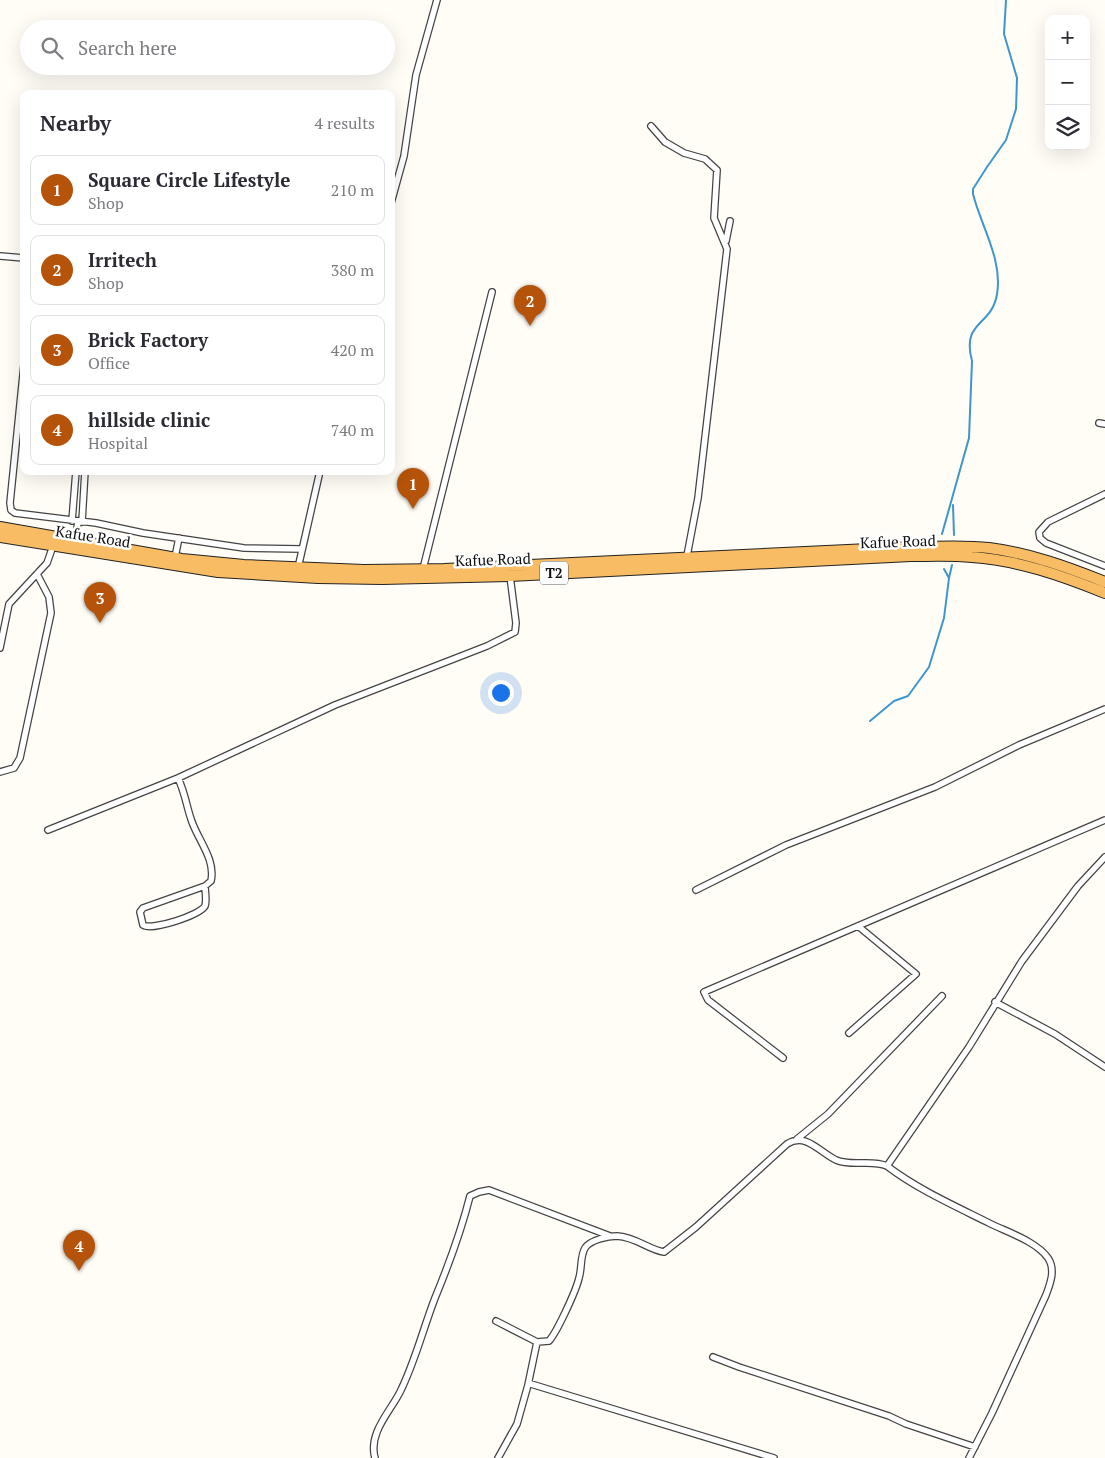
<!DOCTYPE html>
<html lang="en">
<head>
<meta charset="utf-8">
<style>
  body { margin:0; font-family:"PT Serif",serif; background:#f2f2f3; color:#2b2b33 }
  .controls { position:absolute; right:15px; top:15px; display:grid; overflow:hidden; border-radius:10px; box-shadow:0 5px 20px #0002 }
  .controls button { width:45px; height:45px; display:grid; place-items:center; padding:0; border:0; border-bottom:1px solid #e1e1e2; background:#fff; color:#2b2b33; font:25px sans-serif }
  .you { position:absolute; left:500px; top:692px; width:18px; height:18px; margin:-12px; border:4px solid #fff; border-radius:50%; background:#1a73e8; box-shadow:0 0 0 8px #1a73e833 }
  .badge { display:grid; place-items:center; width:32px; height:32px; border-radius:50%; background:#b45309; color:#fff; font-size:16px; font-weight:700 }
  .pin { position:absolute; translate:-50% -41px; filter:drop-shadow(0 1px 2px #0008) }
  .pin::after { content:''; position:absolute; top:26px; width:18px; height:15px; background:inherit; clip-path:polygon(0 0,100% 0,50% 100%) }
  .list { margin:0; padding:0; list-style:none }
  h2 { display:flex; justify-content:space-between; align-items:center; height:65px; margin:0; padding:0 20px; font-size:21px }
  h2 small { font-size:16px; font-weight:400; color:#7c7c81 }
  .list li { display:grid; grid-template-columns:32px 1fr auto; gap:15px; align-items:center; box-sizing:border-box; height:70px; margin:0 10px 10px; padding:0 10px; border:1px solid #e1e1e2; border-radius:10px }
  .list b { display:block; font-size:19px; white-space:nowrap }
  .list p { margin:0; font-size:16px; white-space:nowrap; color:#7c7c81 }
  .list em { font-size:16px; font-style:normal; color:#7c7c81 }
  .icon { flex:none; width:28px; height:28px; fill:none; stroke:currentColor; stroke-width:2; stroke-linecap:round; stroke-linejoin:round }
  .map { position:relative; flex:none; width:1105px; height:1458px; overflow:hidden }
  .search { position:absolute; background:#fff; box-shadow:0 5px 20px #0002; left:20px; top:20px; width:375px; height:55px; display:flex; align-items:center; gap:12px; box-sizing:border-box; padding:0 18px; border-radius:28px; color:#7c7c81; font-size:19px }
  .panel { position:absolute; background:#fff; box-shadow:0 5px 20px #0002; left:20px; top:90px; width:375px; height:385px; border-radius:10px }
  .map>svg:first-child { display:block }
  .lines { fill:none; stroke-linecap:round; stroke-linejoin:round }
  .stream { stroke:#3f96cf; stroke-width:2 }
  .minor-casing { stroke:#444; stroke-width:8 }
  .trunk-casing { stroke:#222; stroke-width:12 }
  .minor { stroke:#fff; stroke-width:5.5 }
  .trunk { stroke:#f7bc64; stroke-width:10 }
  .labels { text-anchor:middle; stroke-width:5; stroke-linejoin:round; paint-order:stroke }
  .shield { fill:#fff; stroke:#585858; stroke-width:1 }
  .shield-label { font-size:14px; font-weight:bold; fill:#111 }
  .street-label { font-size:15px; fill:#111; stroke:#fff }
</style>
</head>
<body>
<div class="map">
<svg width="1105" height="1458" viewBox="0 0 1105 1458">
  <rect width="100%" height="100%" fill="#fffdf5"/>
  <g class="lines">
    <path class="stream" d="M 953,505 L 954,535
      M 942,534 L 969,438 L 972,361 C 961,320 992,327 997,294 C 1003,260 981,226 973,194 L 973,189 L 987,167 L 1006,140 L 1016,109 L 1017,78 L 1004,34 L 1006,0
      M 949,578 L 952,565
      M 870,721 L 894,701 L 908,696 L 929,667 L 944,618 L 949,578 L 944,569"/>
    <defs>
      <path id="minor" d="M 651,126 L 665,142 L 684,153 L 705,159 L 717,170 L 714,218 L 727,249 L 698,498 L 687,556
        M 391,203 L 404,156 L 416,75 L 437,0
        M 726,241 L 730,221
        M 0,256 L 24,258
        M 24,365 L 10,503 L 11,510 L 15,513 L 96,523 L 143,533 L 244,548 L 302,549
        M 1099,423 L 1105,424
        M 1105,494 L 1048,522 L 1039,532 L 1040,538 L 1046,543 L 1105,566
        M 72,521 L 76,471
        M 82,522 L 85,471
        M 75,541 L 78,522
        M 175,557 L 179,538
        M 298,568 L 320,471
        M 423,569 L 492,292
        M 0,648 L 9,604 L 47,563 L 53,546
        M 0,772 L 14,768 L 20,758 L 51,613 L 49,597 L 37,574
        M 178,778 C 185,793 186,804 191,819 C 197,839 216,859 211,881 L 205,886 L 143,908 L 140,912 L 143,925 C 152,931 200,915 205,906 C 207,900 205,892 205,886
        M 48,830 L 178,778 L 335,705 L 487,646 L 515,632 L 516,623 L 510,576
        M 696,890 L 786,845 L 935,787 L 1019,745 L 1105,709
        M 995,1002 L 1055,1034 L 1105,1067
        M 849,1033 L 916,974 L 858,926
        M 783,1058 L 708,1000 L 704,992 L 1105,820
        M 797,1139 L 828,1114 L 942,996
        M 887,1166 L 969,1047 L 1022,961 L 1078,886 L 1105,857
        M 496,1321 L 537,1342 L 549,1341 C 557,1332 576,1291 579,1278 C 582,1269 580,1256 585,1248 C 590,1240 608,1236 617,1236 C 636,1237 649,1250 664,1252 L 696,1227 L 787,1144 C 806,1132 819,1152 836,1160 C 852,1167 871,1159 887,1166 C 917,1189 955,1206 989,1223 C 1007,1232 1036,1241 1048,1258 C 1056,1270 1050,1284 1046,1295 L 992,1413 L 969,1458
        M 713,1357 L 739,1367 L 889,1416 L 906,1424 L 975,1447
        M 528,1385 L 537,1342
        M 375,1458 C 368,1433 390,1412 400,1392 C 415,1362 423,1329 435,1298 C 449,1264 461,1232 470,1196 L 479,1192 L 489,1190 L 610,1236
        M 498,1458 L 517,1424 L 528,1385 L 531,1384 L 774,1458"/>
      <path id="trunk" d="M 0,527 L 182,559 L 244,565 L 364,570 L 444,569 L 912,547 C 937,547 964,545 989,548 C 1029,553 1068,567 1105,582
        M 0,537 L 218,572 L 318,578 L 382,579 L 510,576 L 911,556 C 931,556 952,555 972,557 C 1018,560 1063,576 1105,593"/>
    </defs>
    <use href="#minor" class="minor-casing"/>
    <use href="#trunk" class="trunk-casing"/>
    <use href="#minor" class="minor"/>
    <use href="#trunk" class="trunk"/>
  </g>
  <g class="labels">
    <rect class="shield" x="540" y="561.5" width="28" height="23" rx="4"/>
    <g class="shield-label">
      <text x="554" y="578">T2</text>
    </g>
    <g class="street-label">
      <text transform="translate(93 537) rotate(9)" y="5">Kafue Road</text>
      <text transform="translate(898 542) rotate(-2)" y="5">Kafue Road</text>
      <text transform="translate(493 560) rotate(-2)" y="5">Kafue Road</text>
    </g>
  </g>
</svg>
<div class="controls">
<button>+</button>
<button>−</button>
<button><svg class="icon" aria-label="layers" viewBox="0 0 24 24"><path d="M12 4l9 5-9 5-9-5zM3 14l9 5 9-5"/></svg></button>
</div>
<div class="you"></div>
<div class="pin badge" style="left:413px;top:509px">1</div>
<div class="pin badge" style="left:530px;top:326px">2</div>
<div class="pin badge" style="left:100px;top:623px">3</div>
<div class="pin badge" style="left:79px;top:1271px">4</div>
<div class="search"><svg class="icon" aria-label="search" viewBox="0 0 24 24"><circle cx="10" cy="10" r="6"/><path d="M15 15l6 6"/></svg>Search here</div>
<section class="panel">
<h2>Nearby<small>4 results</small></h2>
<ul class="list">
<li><span class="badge">1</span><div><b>Square Circle Lifestyle</b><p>Shop</p></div><em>210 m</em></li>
<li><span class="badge">2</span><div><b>Irritech</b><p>Shop</p></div><em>380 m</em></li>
<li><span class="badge">3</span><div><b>Brick Factory</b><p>Office</p></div><em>420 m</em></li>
<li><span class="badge">4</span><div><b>hillside clinic</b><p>Hospital</p></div><em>740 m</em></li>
</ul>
</section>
</div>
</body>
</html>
